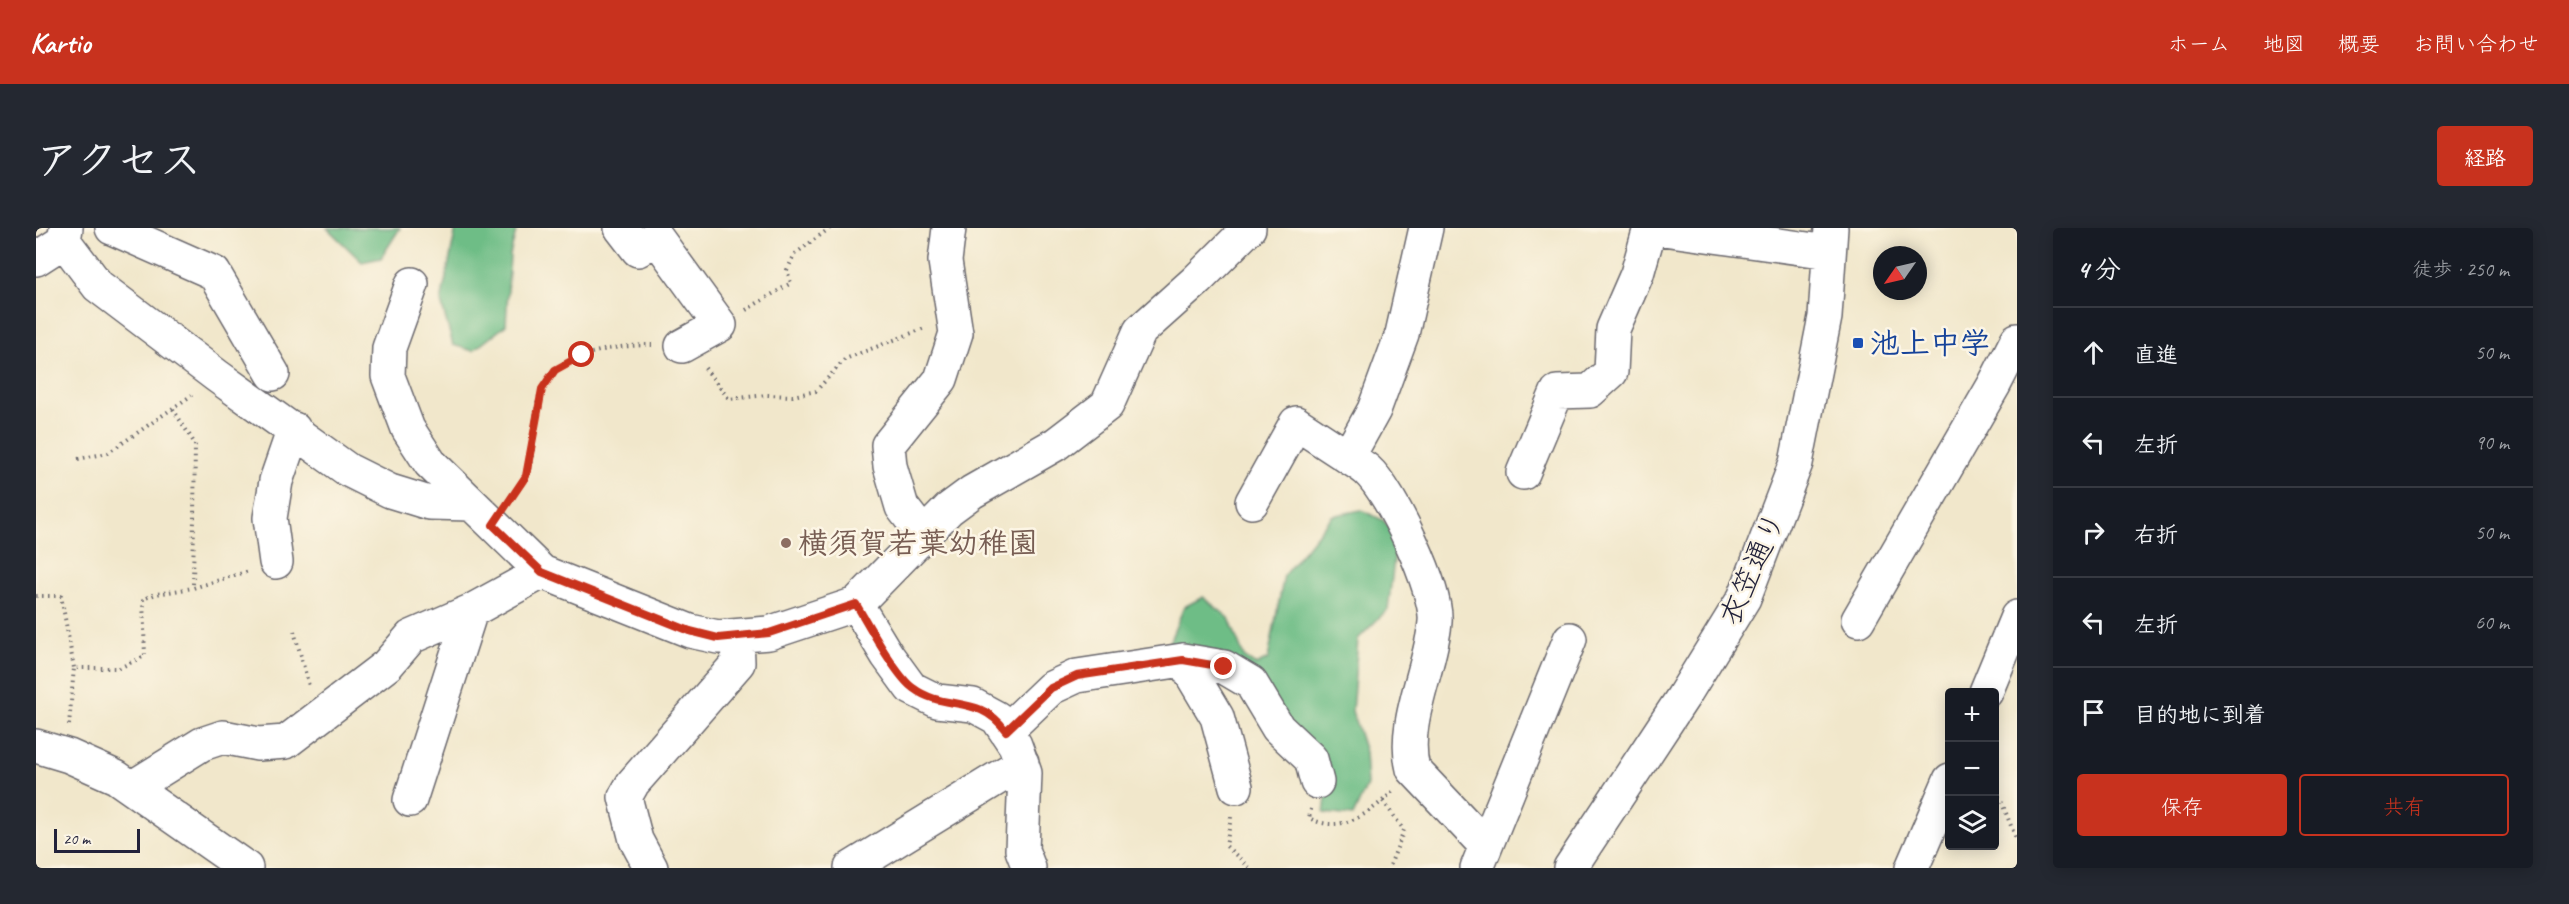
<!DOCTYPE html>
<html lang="ja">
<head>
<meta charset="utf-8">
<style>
  body { margin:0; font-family:Caveat,"Klee One",sans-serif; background:#242831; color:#f1f3f6 }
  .controls { position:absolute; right:18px; bottom:18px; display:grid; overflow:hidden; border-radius:6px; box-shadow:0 3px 15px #0003 }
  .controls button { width:54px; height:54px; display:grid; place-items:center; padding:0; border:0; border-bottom:2px solid #363941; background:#171b24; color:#f1f3f6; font:30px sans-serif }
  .compass { position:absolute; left:1837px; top:18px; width:54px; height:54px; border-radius:50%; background:#171b24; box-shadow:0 3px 15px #0003; rotate:236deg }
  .scale { position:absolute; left:18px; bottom:15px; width:86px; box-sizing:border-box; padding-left:6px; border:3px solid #22223b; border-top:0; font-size:16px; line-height:21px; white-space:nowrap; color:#22223b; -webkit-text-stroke:4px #fcf5e5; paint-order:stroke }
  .stop { position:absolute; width:18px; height:18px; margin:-14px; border:4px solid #c8321e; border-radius:50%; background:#fff }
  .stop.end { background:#c8321e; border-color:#fff; box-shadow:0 2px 6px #0008 }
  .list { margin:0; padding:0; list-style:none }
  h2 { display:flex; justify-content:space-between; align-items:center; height:78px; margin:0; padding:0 24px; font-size:26px }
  h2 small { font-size:20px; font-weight:400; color:#9ea1a6 }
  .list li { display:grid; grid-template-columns:39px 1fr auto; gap:18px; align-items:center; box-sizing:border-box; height:90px; padding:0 24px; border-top:2px solid #363941 }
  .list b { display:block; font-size:22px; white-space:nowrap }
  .list em { font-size:20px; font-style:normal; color:#9ea1a6 }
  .actions { display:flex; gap:12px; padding:18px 24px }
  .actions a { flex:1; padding:14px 0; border:2px solid #c8321e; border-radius:6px; text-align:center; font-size:21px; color:#c8321e }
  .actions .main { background:#c8321e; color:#fff }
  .icon { flex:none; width:33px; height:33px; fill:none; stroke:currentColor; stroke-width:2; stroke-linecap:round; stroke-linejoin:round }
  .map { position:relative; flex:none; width:1981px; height:640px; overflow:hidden; border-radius:6px }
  header { display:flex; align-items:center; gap:36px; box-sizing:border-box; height:84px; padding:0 30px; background:#c8321e; color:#fff }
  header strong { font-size:28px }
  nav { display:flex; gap:33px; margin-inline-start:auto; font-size:21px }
  .intro { display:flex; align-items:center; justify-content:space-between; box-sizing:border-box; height:144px; padding:0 36px }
  h1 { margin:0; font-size:42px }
  .button { padding:15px 27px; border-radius:6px; background:#c8321e; color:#fff; font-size:21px; font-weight:700 }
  main { display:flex; gap:36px; padding:0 36px }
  aside { flex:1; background:#171b24; border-radius:6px; box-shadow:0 3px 15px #0003 }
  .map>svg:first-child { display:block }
  .forest { fill:#6ebd86; stroke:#487060; stroke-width:1.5 }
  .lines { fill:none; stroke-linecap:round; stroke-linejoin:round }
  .minor-casing { stroke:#6a676d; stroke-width:36 }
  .path { stroke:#6a676d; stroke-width:4; stroke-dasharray:1.5 4.5; stroke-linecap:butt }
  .minor { stroke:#fff; stroke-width:33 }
  .route { stroke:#c8321e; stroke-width:8 }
  .transit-dot { fill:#1a4fb4; stroke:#fcf5e5; stroke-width:2 }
  .education-dot { fill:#8d6e63; stroke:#fcf5e5; stroke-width:2 }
  .labels { text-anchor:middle; stroke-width:5; stroke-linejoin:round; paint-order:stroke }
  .transit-label { font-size:30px; font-weight:bold; fill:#164399; stroke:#fcf5e5; text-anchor:start }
  .education-label { font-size:30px; font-weight:bold; fill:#785e54; stroke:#fcf5e5; text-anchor:start }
  .street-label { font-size:30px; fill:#22223b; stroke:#fcf5e5 }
</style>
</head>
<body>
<header>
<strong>Kartio</strong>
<nav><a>ホーム</a><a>地図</a><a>概要</a><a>お問い合わせ</a></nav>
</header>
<div class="intro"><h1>アクセス</h1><a class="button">経路</a></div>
<main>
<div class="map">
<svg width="1981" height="640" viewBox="0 0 1981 640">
  <rect width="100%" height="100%" fill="#fcf5e5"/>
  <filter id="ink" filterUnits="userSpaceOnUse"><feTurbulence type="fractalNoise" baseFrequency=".0167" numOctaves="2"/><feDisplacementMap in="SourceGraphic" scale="12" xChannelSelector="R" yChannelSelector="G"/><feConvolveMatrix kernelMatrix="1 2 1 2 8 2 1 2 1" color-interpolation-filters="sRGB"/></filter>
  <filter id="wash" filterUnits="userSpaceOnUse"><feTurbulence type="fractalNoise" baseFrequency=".008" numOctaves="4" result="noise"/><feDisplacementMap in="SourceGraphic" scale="24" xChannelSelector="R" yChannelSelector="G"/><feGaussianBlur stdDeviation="1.35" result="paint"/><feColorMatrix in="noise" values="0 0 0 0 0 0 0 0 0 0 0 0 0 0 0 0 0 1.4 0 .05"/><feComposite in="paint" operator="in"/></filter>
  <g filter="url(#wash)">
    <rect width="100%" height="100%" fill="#f1e7cb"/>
    <path class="forest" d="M 291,0 L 364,0 L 345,30 L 326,34 Z
      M 420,0 L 481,0 L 474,27 L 470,97 L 437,123 L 417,117 L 405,74 Z
      M 1325,282 L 1347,292 L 1361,308 L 1352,381 L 1322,411 L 1316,483 L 1329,524 L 1331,557 L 1317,588 L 1288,585 L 1292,556 L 1202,456 L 1163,462 L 1144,453 L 1132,417 L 1148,379 L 1167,369 L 1193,390 L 1208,429 L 1220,437 L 1232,431 L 1248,347 L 1296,288 Z"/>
  </g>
  <g filter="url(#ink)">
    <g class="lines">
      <defs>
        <path id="minor" d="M 30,0 L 28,13 L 62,58 L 181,148 L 312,242 L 354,263 L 393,275 L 436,276
          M 76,0 L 178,45 L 237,146
          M 585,0 L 602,22 L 620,9 L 684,97 L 646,118
          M 1620,0 L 1793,24
          M 0,31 L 28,13
          M 376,56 L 353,120 L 352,148 L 372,201 L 394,235 L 506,344 L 654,403 L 682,409 L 733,405 L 820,376 L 913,281 L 936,264 L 1020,216 L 1071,177 L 1104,103 L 1161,52 L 1213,0
          M 1312,229 C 1318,233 1325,237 1331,242 C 1355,263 1402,363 1399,394 C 1395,440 1365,495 1377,541 L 1450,618
          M 1487,245 L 1521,164 L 1554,163 L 1575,144 L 1577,101 L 1601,46 L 1614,0
          M 1216,274 L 1260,195 L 1312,229 L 1338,182 L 1366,106 L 1390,0
          M 887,306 L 866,279 L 854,238 L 852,217 L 905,151 L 920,105 L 909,33 L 913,0
          M 240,334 L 234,290 L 240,253 L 258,201
          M 820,376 L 851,427 L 875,460 L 901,473 L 937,477 L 961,490 L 979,517 L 989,545 L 986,622 L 993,640
          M 1822,392 L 1958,157 L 1981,112
          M 1147,432 L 1181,489 L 1200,559
          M 1950,464 L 1981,389
          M 970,503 L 1015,460 L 1041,448 L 1147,432 L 1188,439 L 1215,455 L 1242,500 L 1275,531 L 1281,554
          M 0,518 L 33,528 L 80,549 L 210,640
          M 97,559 L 166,516 L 187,509 L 222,516 L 250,514 L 351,437 L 375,409 L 435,383 L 506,344
          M 374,572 L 435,383
          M 615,640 L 600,612 L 589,569 L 597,555 L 702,435 L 701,408
          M 815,640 L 986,535
          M 1441,640 L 1534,411
          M 1534,640 L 1647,469 L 1708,370 L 1760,235 L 1789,89 L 1795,0
          M 1876,640 L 1914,552"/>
      </defs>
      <use href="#minor" class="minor-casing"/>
      <path class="path" d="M 710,82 L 755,55 L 751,42 L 759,26 L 794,0
        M 669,140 L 693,171 L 731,167 L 757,168 L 780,163 L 809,131 L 889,100
        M 137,181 L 159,216 L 157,360
        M 42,231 L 72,225 L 156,167
        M 474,271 C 479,264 487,256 490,248 C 501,223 495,187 506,161 C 521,125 582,117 616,117
        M 0,368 L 25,368 L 38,440
        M 258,403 L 273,458
        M 33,497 L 38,440 L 83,440 L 109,428 L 107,371 L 120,366 L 157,360 L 213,343
        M 1958,565 L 1964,570 L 1981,613
        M 1347,573 L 1368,602 L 1353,640
        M 1275,581 L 1273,590 C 1305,607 1335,585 1358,562
        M 1195,589 L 1190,618 L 1214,640"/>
      <use href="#minor" class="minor"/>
    </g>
  </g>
  <g class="lines" filter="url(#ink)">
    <path class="route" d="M 546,127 L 519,142 L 506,161 L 490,248 L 457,297 L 506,344 L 654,403 L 682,410 L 733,405 L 820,376 C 832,396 860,448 877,460 C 909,484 943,465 970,503 L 1015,460 L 1041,448 L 1147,432 L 1188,439"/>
  </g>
  <rect class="transit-dot" x="1816" y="109" width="12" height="12" rx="3"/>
  <circle class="education-dot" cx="750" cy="315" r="6"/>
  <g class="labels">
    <g class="transit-label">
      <text x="1834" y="125">池上中学</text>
    </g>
    <g class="education-label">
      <text x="762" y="325">横須賀若葉幼稚園</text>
    </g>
    <g class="street-label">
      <text transform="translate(1716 340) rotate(-66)" y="10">衣笠通り</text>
    </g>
  </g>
</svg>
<div class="controls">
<button>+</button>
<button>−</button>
<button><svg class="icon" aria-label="layers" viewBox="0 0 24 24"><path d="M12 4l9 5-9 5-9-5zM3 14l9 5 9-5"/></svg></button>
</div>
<svg class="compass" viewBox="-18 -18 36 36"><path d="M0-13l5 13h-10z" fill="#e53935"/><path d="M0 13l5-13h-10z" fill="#9ea1a6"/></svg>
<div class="scale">20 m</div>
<div class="stop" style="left:546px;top:127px"></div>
<div class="stop end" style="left:1188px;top:439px"></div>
</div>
<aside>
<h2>4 分<small>徒歩 · 250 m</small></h2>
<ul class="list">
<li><svg class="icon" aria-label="ahead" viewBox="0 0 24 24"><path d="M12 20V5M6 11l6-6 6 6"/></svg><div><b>直進</b></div><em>50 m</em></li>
<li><svg class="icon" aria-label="left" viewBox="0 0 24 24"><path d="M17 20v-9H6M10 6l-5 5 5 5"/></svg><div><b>左折</b></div><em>90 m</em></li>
<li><svg class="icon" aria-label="right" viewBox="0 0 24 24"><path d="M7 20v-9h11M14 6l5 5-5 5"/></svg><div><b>右折</b></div><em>50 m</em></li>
<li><svg class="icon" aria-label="left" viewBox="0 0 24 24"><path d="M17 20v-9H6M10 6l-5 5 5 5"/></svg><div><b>左折</b></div><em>60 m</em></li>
<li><svg class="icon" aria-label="arrive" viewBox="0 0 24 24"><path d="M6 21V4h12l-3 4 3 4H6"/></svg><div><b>目的地に到着</b></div></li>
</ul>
<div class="actions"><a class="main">保存</a><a>共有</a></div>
</aside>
</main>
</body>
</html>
